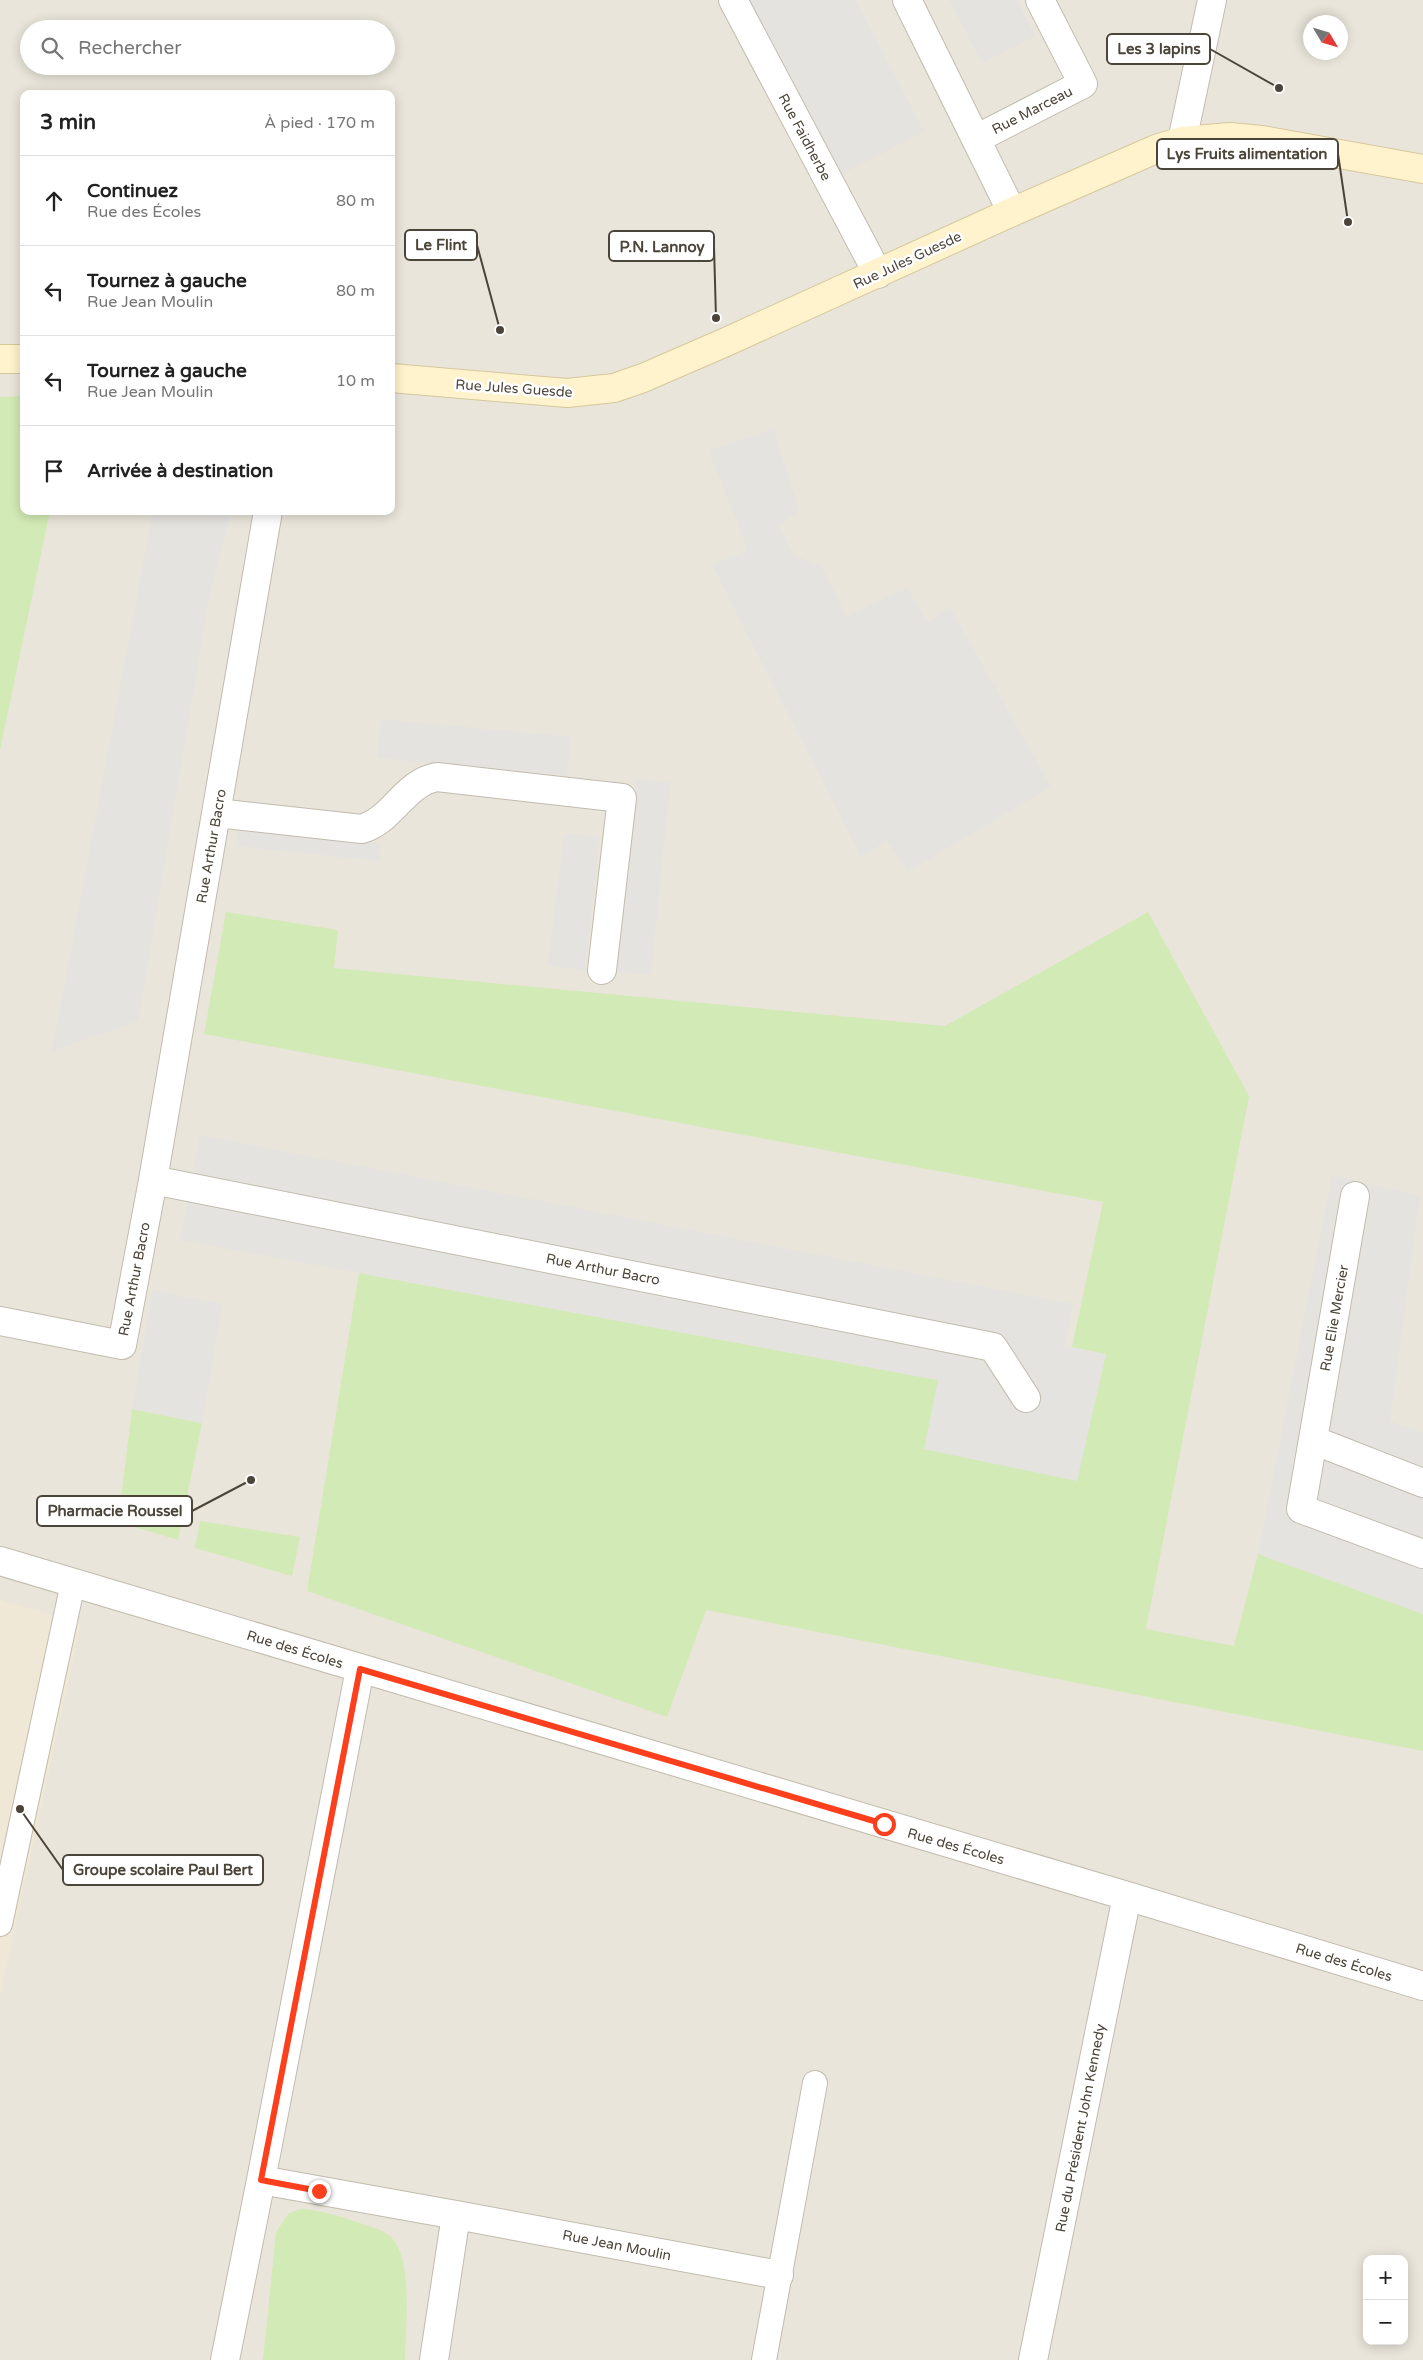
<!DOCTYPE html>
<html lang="fr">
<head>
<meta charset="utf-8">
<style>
  body { margin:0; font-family:"Varela Round",sans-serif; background:#f2f2f2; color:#222 }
  .controls { position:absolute; right:15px; bottom:15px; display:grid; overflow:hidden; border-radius:10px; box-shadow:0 2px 12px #0003 }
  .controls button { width:45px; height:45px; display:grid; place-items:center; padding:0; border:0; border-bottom:1px solid #e0e0e0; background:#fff; color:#222; font:25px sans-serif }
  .compass { position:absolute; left:1303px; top:15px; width:45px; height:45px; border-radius:50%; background:#fff; box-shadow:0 2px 12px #0003; rotate:128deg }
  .stop { position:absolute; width:15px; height:15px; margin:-11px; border:4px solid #fc3f1d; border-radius:50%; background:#fff }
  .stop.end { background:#fc3f1d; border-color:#fff; box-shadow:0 1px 5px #0008 }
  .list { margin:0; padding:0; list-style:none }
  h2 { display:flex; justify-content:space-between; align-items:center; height:65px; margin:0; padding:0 20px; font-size:21px }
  h2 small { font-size:16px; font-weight:400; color:#767676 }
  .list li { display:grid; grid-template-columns:32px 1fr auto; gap:15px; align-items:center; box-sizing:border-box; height:90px; padding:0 20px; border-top:1px solid #e0e0e0 }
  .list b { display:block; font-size:19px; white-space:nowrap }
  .list p { margin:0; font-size:16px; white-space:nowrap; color:#767676 }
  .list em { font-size:16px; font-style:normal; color:#767676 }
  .icon { flex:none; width:28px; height:28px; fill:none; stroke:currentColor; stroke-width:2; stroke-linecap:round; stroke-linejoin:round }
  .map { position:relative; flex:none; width:1423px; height:2360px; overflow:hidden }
  .search { position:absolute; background:#fff; box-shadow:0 2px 12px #0003; left:20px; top:20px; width:375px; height:55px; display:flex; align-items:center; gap:12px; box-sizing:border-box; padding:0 18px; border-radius:28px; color:#767676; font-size:19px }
  .panel { position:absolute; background:#fff; box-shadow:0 2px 12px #0003; left:20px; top:90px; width:375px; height:425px; border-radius:10px }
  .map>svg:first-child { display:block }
  .residential { fill:#eae5da; fill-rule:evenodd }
  .education { fill:#efe8d6 }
  .green { fill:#d2eab5 }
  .parking { fill:#e5e3e0 }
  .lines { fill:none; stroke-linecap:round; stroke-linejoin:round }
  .service-casing { stroke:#c2bbae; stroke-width:26 }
  .pedestrian-casing { stroke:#c2bbae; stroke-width:30 }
  .minor-casing { stroke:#c2bbae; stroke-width:30 }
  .secondary-casing { stroke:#d6c79b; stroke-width:30 }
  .service { stroke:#fff; stroke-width:24 }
  .pedestrian { stroke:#fff; stroke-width:28 }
  .minor { stroke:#fff; stroke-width:28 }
  .secondary { stroke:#fff3cd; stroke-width:28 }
  .route { stroke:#fc3f1d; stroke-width:6 }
  .labels { text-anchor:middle; stroke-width:5; stroke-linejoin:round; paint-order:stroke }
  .street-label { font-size:14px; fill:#4b4439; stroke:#fff }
  .leader { fill:none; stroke:#4b4439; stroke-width:2 }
  .callout-dot { fill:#4b4439; stroke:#fff; stroke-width:2 }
  .callout { fill:#fff; stroke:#4b4439; stroke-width:2 }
  .callout-label { font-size:15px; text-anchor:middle; font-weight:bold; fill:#4b4439 }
</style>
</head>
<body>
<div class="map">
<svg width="1423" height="2360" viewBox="0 0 1423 2360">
  <rect width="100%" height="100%" fill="#f6f3ec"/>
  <path class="residential" d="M 0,0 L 1423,0 L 1423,2360 L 0,2360 ZM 1310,22 L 1340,22 L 1340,52 L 1310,52 ZM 29,29 L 386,29 L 386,66 L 29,66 ZM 24,94 L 391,94 L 391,511 L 24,511 ZM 1367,2259 L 1404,2259 L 1404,2341 L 1367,2341 Z"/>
  <path class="education" d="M 0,1600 L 81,1623 L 0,1996 Z"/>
  <path class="green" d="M 24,396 L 24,511 L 50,511 L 0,750 L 0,397 Z
    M 226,912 L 338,930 L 334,968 L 945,1026 L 1148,912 L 1249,1096 L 1146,1629 L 1234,1646 L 1258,1554 L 1423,1614 L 1423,1751 L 706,1610 L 667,1717 L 307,1591 L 359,1273 L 938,1380 L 1105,1354 L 1072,1347 L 1103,1202 L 204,1034 Z
    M 132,1409 L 202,1423 L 178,1540 L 118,1522 Z
    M 200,1521 L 300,1537 L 292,1576 L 195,1548 Z
    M 301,2209 C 321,2210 338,2216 357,2222 C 368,2226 382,2229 391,2237 C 414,2260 405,2329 405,2360 L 263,2360 L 276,2232 L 289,2213 Z"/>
  <path class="parking" d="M 747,0 L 856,0 L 924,132 L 838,176 Z
    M 949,0 L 1017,0 L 1035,36 L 982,63 Z
    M 773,429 L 799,510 L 779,526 L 795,556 L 822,566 L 847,617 L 907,588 L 928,622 L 950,607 L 1051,787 L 907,872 L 887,841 L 861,857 L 712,565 L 748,550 L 709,451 Z
    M 153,511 L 232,511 L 210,591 L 138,1021 L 52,1051 Z
    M 381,719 L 571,737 L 567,776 L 377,758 Z
    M 636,779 L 670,783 L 651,975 L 617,972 Z
    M 238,829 L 380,843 L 379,861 L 236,846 Z
    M 564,833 L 600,837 L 585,970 L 548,966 Z
    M 200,1135 L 1073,1304 L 1065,1346 L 1106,1354 L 1077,1481 L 924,1449 L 938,1380 L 180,1240 Z
    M 1332,1175 L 1420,1196 L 1390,1421 L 1423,1433 L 1423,1614 L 1258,1554 Z
    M 152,1290 L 222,1304 L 202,1423 L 132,1409 Z"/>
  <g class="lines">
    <defs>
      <path id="service" d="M 0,1924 L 73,1583
        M 764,2360 L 815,2083"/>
      <path id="pedestrian" d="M 907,0 L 1012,212
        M 976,139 L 1083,84 L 1040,0"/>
      <path id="minor" d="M 733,0 L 878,274
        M 1182,141 L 1212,0
        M 217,813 L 362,829 C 394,819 404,783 437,777 L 622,798 L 602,970
        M 153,1180 L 993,1347 L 1026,1398
        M 1355,1196 L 1301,1509 L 1423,1554
        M 0,1321 L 122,1345 L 153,1180 L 268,511
        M 1313,1440 L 1423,1483
        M 0,1561 L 1127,1896 L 1423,1986
        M 360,1669 L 261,2180 L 456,2215 L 434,2360
        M 456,2215 L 779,2275
        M 225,2360 L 261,2180
        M 1033,2360 L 1127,1896"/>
      <path id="secondary" d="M 0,359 L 24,359
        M 391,378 L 567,393 L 614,388 L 643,378 L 726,342 L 1012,212 L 1156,149 L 1182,141 L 1230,137 L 1262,140 L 1423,169"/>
    </defs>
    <use href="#service" class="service-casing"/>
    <use href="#pedestrian" class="pedestrian-casing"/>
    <use href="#minor" class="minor-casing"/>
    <use href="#secondary" class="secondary-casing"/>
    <use href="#service" class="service"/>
    <use href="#pedestrian" class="pedestrian"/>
    <use href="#minor" class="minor"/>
    <use href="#secondary" class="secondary"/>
  </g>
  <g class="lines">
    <path class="route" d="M 319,2191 L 261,2180 L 360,1669 L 884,1824"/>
  </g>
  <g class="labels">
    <g class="street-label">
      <text transform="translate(1032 110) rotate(-27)" y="5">Rue Marceau</text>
      <text transform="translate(805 137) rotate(62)" y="5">Rue Faidherbe</text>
      <text transform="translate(907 260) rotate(-25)" y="5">Rue Jules Guesde</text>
      <text transform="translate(514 388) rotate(4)" y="5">Rue Jules Guesde</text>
      <text transform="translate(211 846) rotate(-80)" y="5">Rue Arthur Bacro</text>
      <text transform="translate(603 1269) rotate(11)" y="5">Rue Arthur Bacro</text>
      <text transform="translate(134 1279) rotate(-79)" y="5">Rue Arthur Bacro</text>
      <text transform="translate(1334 1318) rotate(-80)" y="5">Rue Elie Mercier</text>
      <text transform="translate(295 1649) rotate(17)" y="5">Rue des Écoles</text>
      <text transform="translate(956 1846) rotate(16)" y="5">Rue des Écoles</text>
      <text transform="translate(1344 1962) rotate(17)" y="5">Rue des Écoles</text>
      <text transform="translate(1080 2128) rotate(-79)" y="5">Rue du Président John Kennedy</text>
      <text transform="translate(617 2245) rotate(11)" y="5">Rue Jean Moulin</text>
    </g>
  </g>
  <path class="leader" d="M1279 88L1210 49M1348 222L1338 154M500 330L477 245M716 318L714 246M251 1480L192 1511M20 1809L63 1870"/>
  <g class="callout-dot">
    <circle cx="1279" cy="88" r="5"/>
    <circle cx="1348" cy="222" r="5"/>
    <circle cx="500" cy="330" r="5"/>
    <circle cx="716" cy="318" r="5"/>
    <circle cx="251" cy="1480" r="5"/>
    <circle cx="20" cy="1809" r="5"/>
  </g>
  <g class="callout">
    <rect x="1107" y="34" width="103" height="30" rx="5"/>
    <rect x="1157" y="139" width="181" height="30" rx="5"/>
    <rect x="405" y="230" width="72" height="30" rx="5"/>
    <rect x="609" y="231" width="105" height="30" rx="5"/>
    <rect x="37" y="1496" width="155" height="30" rx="5"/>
    <rect x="63" y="1855" width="200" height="30" rx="5"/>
  </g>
  <g class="callout-label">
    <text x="1159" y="54">Les 3 lapins</text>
    <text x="1247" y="159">Lys Fruits alimentation</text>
    <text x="441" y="250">Le Flint</text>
    <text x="662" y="252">P.N. Lannoy</text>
    <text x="115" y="1516">Pharmacie Roussel</text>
    <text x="163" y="1875">Groupe scolaire Paul Bert</text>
  </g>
</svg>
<div class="controls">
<button>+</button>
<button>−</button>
</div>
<svg class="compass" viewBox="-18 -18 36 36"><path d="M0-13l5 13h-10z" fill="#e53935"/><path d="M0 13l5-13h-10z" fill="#767676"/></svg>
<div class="stop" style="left:884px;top:1824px"></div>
<div class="stop end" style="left:319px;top:2191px"></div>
<div class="search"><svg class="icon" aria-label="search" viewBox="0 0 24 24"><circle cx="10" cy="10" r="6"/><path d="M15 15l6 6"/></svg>Rechercher</div>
<section class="panel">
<h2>3 min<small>À pied · 170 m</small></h2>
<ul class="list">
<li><svg class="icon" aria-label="ahead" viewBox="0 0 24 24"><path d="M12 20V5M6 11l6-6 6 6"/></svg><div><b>Continuez</b><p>Rue des Écoles</p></div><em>80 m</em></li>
<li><svg class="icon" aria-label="left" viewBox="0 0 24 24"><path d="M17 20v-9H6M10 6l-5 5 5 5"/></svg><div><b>Tournez à gauche</b><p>Rue Jean Moulin</p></div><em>80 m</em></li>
<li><svg class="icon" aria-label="left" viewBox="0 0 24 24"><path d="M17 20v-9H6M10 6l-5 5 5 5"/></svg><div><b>Tournez à gauche</b><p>Rue Jean Moulin</p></div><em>10 m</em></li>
<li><svg class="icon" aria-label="arrive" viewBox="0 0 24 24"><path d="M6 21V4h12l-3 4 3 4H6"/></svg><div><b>Arrivée à destination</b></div></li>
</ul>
</section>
</div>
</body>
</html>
